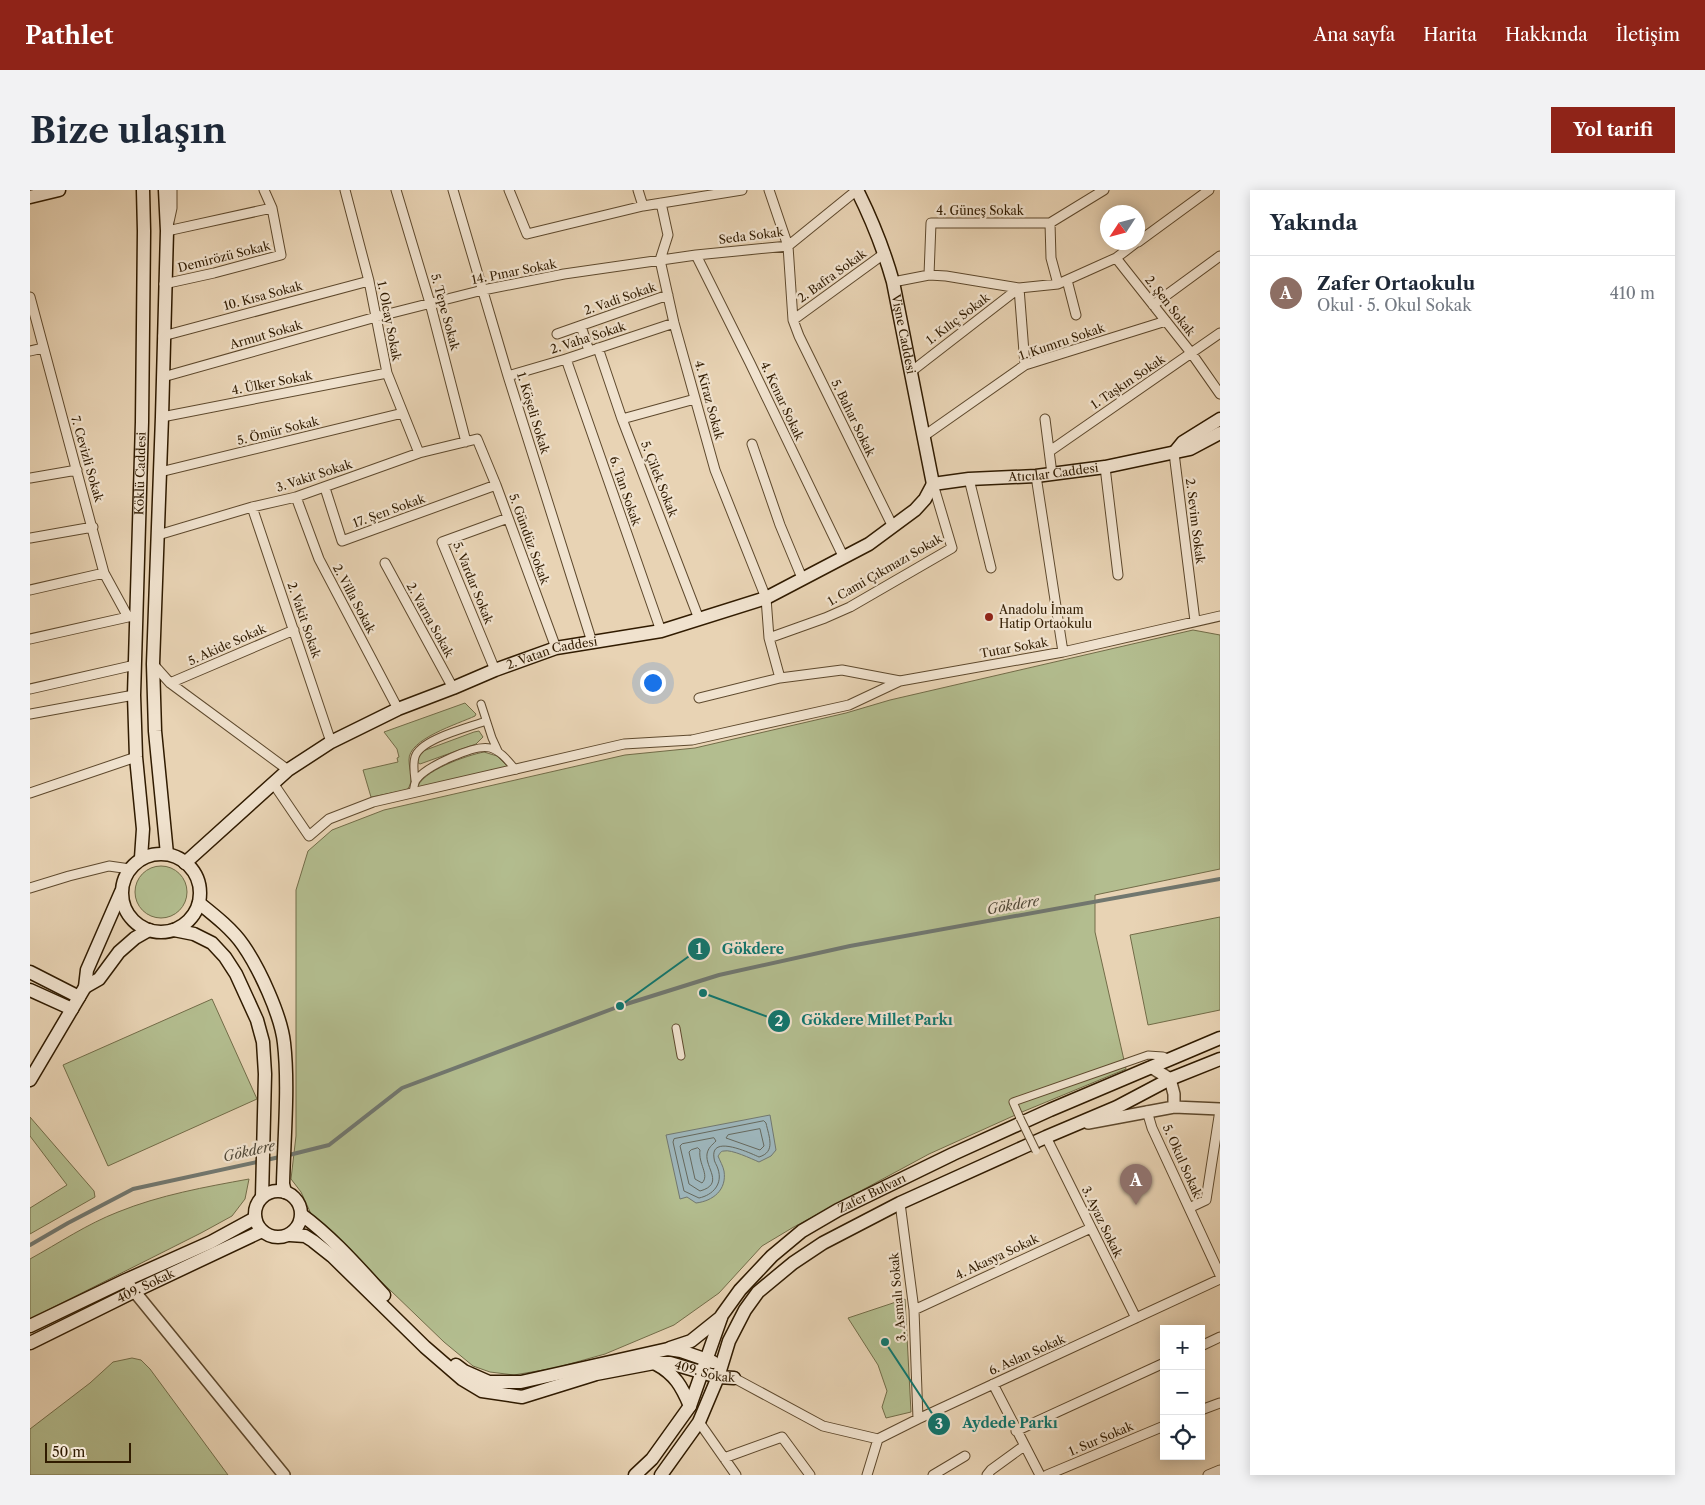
<!DOCTYPE html>
<html lang="tr">
<head>
<meta charset="utf-8">
<style>
  body { margin:0; font-family:"Libre Caslon Text",serif; background:#f2f2f3; color:#1f2937 }
  .controls { position:absolute; right:15px; bottom:15px; display:grid; overflow:hidden; border-radius:0px; box-shadow:0 2px 12px #0003 }
  .controls button { width:45px; height:45px; display:grid; place-items:center; padding:0; border:0; border-bottom:1px solid #e0e1e3; background:#fff; color:#1f2937; font:25px sans-serif }
  .compass { position:absolute; left:1070px; top:15px; width:45px; height:45px; border-radius:50%; background:#fff; box-shadow:0 2px 12px #0003; rotate:234deg }
  .scale { position:absolute; left:15px; bottom:12px; width:86px; box-sizing:border-box; padding-left:5px; border:2px solid #301b00; border-top:0; font-size:14px; line-height:18px; white-space:nowrap; color:#301b00; -webkit-text-stroke:4px #f0e2ce; paint-order:stroke }
  .you { position:absolute; left:622px; top:492px; width:18px; height:18px; margin:-12px; border:4px solid #fff; border-radius:50%; background:#1a73e8; box-shadow:0 0 0 8px #1a73e833 }
  .badge { display:grid; place-items:center; width:32px; height:32px; border-radius:50%; background:#8f2418; color:#fff; font-size:16px; font-weight:700 }
  .pin { position:absolute; translate:-50% -41px; filter:drop-shadow(0 1px 2px #0008) }
  .pin::after { content:''; position:absolute; top:26px; width:18px; height:15px; background:inherit; clip-path:polygon(0 0,100% 0,50% 100%) }
  .list { margin:0; padding:0; list-style:none }
  h2 { display:flex; justify-content:space-between; align-items:center; height:65px; margin:0; padding:0 20px; font-size:21px }
  h2 small { font-size:16px; font-weight:400; color:#747a83 }
  .list li { display:grid; grid-template-columns:32px 1fr auto; gap:15px; align-items:center; box-sizing:border-box; height:75px; padding:0 20px; border-top:1px solid #e0e1e3 }
  .list b { display:block; font-size:19px; white-space:nowrap }
  .list p { margin:0; font-size:16px; white-space:nowrap; color:#747a83 }
  .list em { font-size:16px; font-style:normal; color:#747a83 }
  .icon { flex:none; width:28px; height:28px; fill:none; stroke:currentColor; stroke-width:2; stroke-linecap:round; stroke-linejoin:round }
  .map { position:relative; flex:none; width:1190px; height:1285px; overflow:hidden; border-radius:0px }
  header { display:flex; align-items:center; gap:30px; box-sizing:border-box; height:70px; padding:0 25px; background:#8f2418; color:#fff }
  header strong { font-size:24px }
  nav { display:flex; gap:28px; margin-inline-start:auto; font-size:18px }
  .intro { display:flex; align-items:center; justify-content:space-between; box-sizing:border-box; height:120px; padding:0 30px }
  h1 { margin:0; font-size:35px }
  .button { padding:12px 22px; border-radius:0px; background:#8f2418; color:#fff; font-size:18px; font-weight:700 }
  main { display:flex; gap:30px; padding:0 30px }
  aside { flex:1; background:#fff; border-radius:0px; box-shadow:0 2px 12px #0003 }
  .map>svg:first-child { display:block }
  .green { fill:#b3bd8f; stroke:#726c48 }
  .water { fill:#9db4b9; stroke:#71776f }
  .lines { fill:none; stroke-linecap:round; stroke-linejoin:round }
  .shore { stroke:#66685c; stroke-width:1 }
  .stream { stroke:#71776f; stroke-width:4 }
  .pedestrian-casing { stroke:#5e492d; stroke-width:9 }
  .minor-casing { stroke:#5e492d; stroke-width:11 }
  .tertiary-casing { stroke:#5e492d; stroke-width:14 }
  .secondary-casing { stroke:#301b00; stroke-width:15 }
  .pedestrian { stroke:#f0e2ce; stroke-width:7 }
  .minor { stroke:#f0e2ce; stroke-width:9 }
  .tertiary { stroke:#f0e2ce; stroke-width:11 }
  .secondary { stroke:#f0e2ce; stroke-width:12 }
  .pedestrian-bridge-casing { stroke:#5e492d; stroke-width:9; stroke-linecap:butt }
  .pedestrian-bridge { stroke:#f0e2ce; stroke-width:7 }
  .poi-dot { fill:#8f2418; stroke:#f0e2ce; stroke-width:2 }
  .labels { text-anchor:middle; stroke-width:4.5; stroke-linejoin:round; paint-order:stroke }
  .street-label { font-size:12px; fill:#301b00; stroke:#f0e2ce }
  .poi-label { font-size:12px; fill:#301b00; stroke:#f0e2ce; text-anchor:start }
  .water-label { font-size:14px; font-style:italic; fill:#514938; stroke:#f0e2ce }
  .leader { fill:none; stroke:#0f766e; stroke-width:2 }
  .callout-dot { fill:#0f766e; stroke:#f0e2ce; stroke-width:2 }
  .mark-label { font-size:15px; text-anchor:middle; font-weight:bold; fill:#fff }
  .callout-label { font-size:14px; text-anchor:middle; font-weight:bold; fill:#0f766e; stroke:#f0e2ce; stroke-width:4.5; stroke-linejoin:round; paint-order:stroke }
</style>
</head>
<body>
<header>
<strong>Pathlet</strong>
<nav><a>Ana sayfa</a><a>Harita</a><a>Hakkında</a><a>İletişim</a></nav>
</header>
<div class="intro"><h1>Bize ulaşın</h1><a class="button">Yol tarifi</a></div>
<main>
<div class="map">
<svg width="1190" height="1285" viewBox="0 0 1190 1285">
  <rect width="100%" height="100%" fill="#e8d3b4"/>
  <filter id="stains"><feTurbulence type="fractalNoise" baseFrequency=".004" numOctaves="4"/><feColorMatrix values="0 0 0 0 .2 0 0 0 0 .09 0 0 0 0 .02 0 0 0 .5 -.17"/></filter>
  <radialGradient id="worn" r=".72"><stop offset=".6" stop-color="#630" stop-opacity="0"/><stop offset="1" stop-color="#630" stop-opacity=".3"/></radialGradient>
  <path class="green" d="M 1163,440 L 1190,445 L 1190,679 L 1065,705 L 1065,742 L 1096,879 L 992,922 L 899,964 L 762,1038 L 732,1056 L 689,1103 L 644,1135 L 575,1164 L 525,1178 L 484,1185 L 460,1182 L 443,1176 L 414,1152 L 332,1073 L 295,1035 L 282,1026 L 271,1002 L 261,989 L 266,946 L 266,700 L 278,661 L 302,640 L 354,620 L 595,565 L 665,558 L 816,523 L 860,510 Z
    M 435,513 L 446,524 L 445,526 C 428,534 378,549 379,570 C 379,581 385,590 377,600 L 341,607 L 333,580 L 368,572 L 367,568 L 369,567 L 367,559 L 354,542 Z
    M 449,541 L 453,547 L 446,554 L 390,574 L 387,572 L 389,565 L 393,561 L 444,542 Z
    M 454,562 L 467,566 L 480,579 L 387,599 C 390,581 438,565 454,562 Z
    M105 702a26 26 0 1 1 52 0a26 26 0 1 1-52 0Z
    M 1190,727 L 1190,820 L 1118,835 L 1100,745 Z
    M 182,809 L 227,909 L 78,976 L 33,875 Z
    M 0,927 L 64,1001 L 65,1007 L 0,1044 L 0,1018 L 37,995 L 0,946 Z
    M 219,989 L 215,1009 L 202,1026 L 171,1043 L 0,1129 L 0,1069 C 29,1053 57,1034 88,1022 C 130,1005 175,997 219,989 Z
    M 875,1109 L 881,1222 L 856,1228 L 852,1217 L 857,1201 L 848,1175 L 818,1128 Z
    M 102,1168 L 111,1170 L 120,1179 L 198,1285 L 0,1285 L 0,1239 L 60,1193 L 83,1172 Z"/>
  <path class="water" d="M 740,925 L 746,960 L 741,966 L 729,972 C 722,969 701,959 694,961 C 690,961 690,964 688,966 C 690,971 693,976 694,981 C 697,1000 683,1011 666,1013 L 657,1007 L 650,1009 L 636,945 Z"/>
  <g class="lines">
    <path class="shore" d="M 734,931 L 736,933 C 739,947 746,962 729,967 C 720,963 680,944 684,968 C 684,972 687,975 688,979 C 693,994 683,1005 669,1008 L 654,1001 L 643,952 L 644,949 Z
      M 730,939 L 734,956 L 730,960 L 696,948 L 698,945 Z
      M 684,948 L 686,951 C 682,955 678,958 677,964 C 675,978 695,994 670,1001 L 659,994 L 650,956 L 652,954 Z
      M 668,958 L 670,960 C 668,974 680,985 672,993 L 665,989 L 659,962 L 661,960 Z"/>
    <path class="stream" d="M 0,1055 L 38,1033 L 103,999 L 259,965 L 299,955 L 372,898 L 590,816 L 689,785 L 820,756 L 1190,689"/>
    <defs>
      <path id="pedestrian" d="M 451,514 L 462,548 L 468,561
        M 385,590 C 384,583 383,574 385,567 C 390,549 440,537 456,531
        M 383,603 C 384,598 384,592 387,589 C 397,576 445,554 460,558 C 471,561 479,572 486,580
        M 646,838 L 651,866
        M 990,928 L 983,912 L 1118,865 L 1133,866 L 1139,869"/>
      <path id="minor" d="M 142,0 L 142,18 L 137,41 L 242,18
        M 315,0 L 339,91 L 357,183 L 389,263
        M 366,0 L 400,113 L 436,252
        M 423,0 L 478,186 L 562,452
        M 479,0 L 497,44 L 613,16 L 712,0
        M 608,0 L 613,16
        M 739,0 L 758,56 L 763,130 L 769,146 L 863,337
        M 631,13 L 638,45 L 630,70 L 644,133 L 685,280 L 736,408 L 739,448 L 750,488 L 812,480 L 870,491
        M 1020,33 L 1074,0
        M 1020,33 L 1021,68 L 1028,94
        M 1108,52 L 1179,0
        M 666,65 L 720,173 L 814,368
        M 1086,68 L 1162,164 L 1190,204
        M 899,85 L 901,33 L 1020,33
        M 1037,90 L 1046,125
        M 863,92 L 899,85 L 916,86 L 989,98 L 1028,94 L 1086,68 L 1107,52
        M 134,94 L 184,83 L 251,65 L 242,18 L 234,0
        M 989,98 L 995,175
        M 0,107 L 74,383 L 98,427 L 105,426
        M 1123,115 L 1190,66
        M 763,130 L 855,63
        M 551,136 L 559,161
        M 527,144 L 638,105
        M 133,146 L 339,91
        M 568,158 L 592,229 L 669,429
        M 0,161 L 13,158
        M 536,169 L 631,441
        M 882,181 L 989,98
        M 478,186 L 536,169 L 644,133
        M 133,187 L 346,127 L 453,100 L 534,84 L 666,65 L 758,56 L 827,0
        M 132,227 L 357,183
        M 592,229 L 665,209
        M 1015,229 L 1022,284
        M 894,246 L 995,175 L 1136,131
        M 722,254 L 750,335 L 772,388
        M 1020,261 L 1190,143
        M 1144,263 L 1165,431
        M 1075,277 L 1088,385
        M 130,282 L 373,223
        M 1006,286 L 1033,462
        M 0,288 L 47,280
        M 939,289 L 961,378
        M 295,298 L 312,351 L 466,295
        M 266,307 L 289,369 L 368,519
        M 222,317 L 301,552
        M 128,345 L 222,317 L 266,307 L 389,263 L 447,249 L 466,295 L 526,458
        M 0,348 L 63,337
        M 355,373 L 423,498
        M 0,400 L 74,383
        M 739,448 L 795,428 L 820,417 L 922,358 L 903,294
        M 0,449 L 98,427
        M 123,474 L 140,493 L 258,580
        M 465,480 L 412,352 L 478,328
        M 140,493 L 264,440
        M 0,499 L 105,475
        M 669,508 L 750,488
        M 0,524 L 104,505
        M 243,593 L 279,646 L 299,629 L 343,612 L 594,554 L 662,550 L 819,515 L 870,491 L 1033,462 L 1190,426
        M 0,603 L 106,567
        M 0,698 L 39,686 L 79,676 L 100,679
        M 1117,921 L 1122,938 L 1190,1085
        M 1016,947 L 1106,1128
        M 870,1013 L 884,1120 L 888,1229
        M 1159,1018 L 1176,1010 L 1190,920
        M 884,1120 L 1061,1038
        M 1171,1156 L 1190,1147
        M 704,1188 L 793,1236 L 848,1249
        M 963,1194 L 1010,1285
        M 1171,1220 L 1190,1213
        M 669,1232 L 706,1285
        M 986,1241 L 1134,1173
        M 694,1268 L 752,1247 L 780,1285
        M 837,1285 L 848,1249 L 888,1229 L 1190,1089
        M 903,1285 L 935,1266
        M 957,1285 L 961,1280 L 994,1256
        M 1017,1285 L 1134,1236
        M 1178,1285 L 1190,1280"/>
      <path id="tertiary" d="M 1121,877 L 1140,889 L 1144,904 L 1144,917
        M 1058,933 L 1144,917 L 1190,919
        M 100,1096 L 254,1285"/>
      <g id="secondary">
        <path d="M 135,0 L 137,41 L 132,227 L 123,474 L 125,541 L 137,664"/>
        <path id="s1" d="M 827,0 C 842,30 854,60 863,92 L 903,294"/>
        <path d="M 0,7 L 29,0"/>
        <path d="M 1144,263 L 1153,252 L 1190,229"/>
        <path id="s2" d="M 903,294 L 939,289 L 1006,286 L 1075,277 L 1160,259 L 1190,243"/>
        <circle cx="131" cy="703" r="39"/>
        <path id="s3" d="M 111,668 L 113,639 L 106,567 L 104,505 L 112,232 L 114,41 L 113,0"/>
        <path id="s4" d="M 155,673 L 258,580 L 301,552 L 368,519 L 423,498 L 465,480 L 526,458 L 631,441 L 736,408 L 839,354 L 885,320 L 895,309 L 903,294"/>
        <path d="M 169,713 C 184,725 202,739 213,755 C 229,778 251,825 254,853 C 259,896 254,949 253,994 L 255,1002"/>
        <path d="M 144,740 L 164,744 L 182,753 L 195,767 L 206,784 L 227,830 L 233,852 L 235,884 L 232,1007"/>
        <path d="M 0,782 L 49,807"/>
        <path d="M 55,797 L 69,789 L 89,762 L 105,748 L 119,740"/>
        <path d="M 0,800 L 42,819"/>
        <path d="M 0,890 L 55,797 L 57,780 L 91,702"/>
        <circle cx="248" cy="1024" r="23"/>
        <path d="M 272,1025 C 303,1048 328,1077 354,1105"/>
        <path id="s5" d="M 260,1045 L 275,1046 L 283,1051 L 302,1066 L 395,1157 L 432,1189 L 452,1201 L 492,1207 L 566,1184 L 624,1173 L 640,1173 L 688,1187 L 704,1188"/>
        <path d="M 0,1136 L 96,1090 L 181,1052 L 225,1028"/>
        <path id="s6" d="M 0,1153 L 105,1101 L 232,1041"/>
        <path d="M 640,1158 L 661,1151 L 691,1127"/>
        <path d="M 626,1174 C 645,1184 652,1197 660,1216"/>
        <path d="M 426,1175 L 434,1181 L 459,1192 L 491,1192 L 638,1159 L 651,1161 L 683,1172"/>
        <path id="s7" d="M 605,1285 L 622,1269 L 660,1216 L 692,1125 L 710,1100 L 742,1066 L 772,1041 L 808,1020 L 923,964 L 1020,920 L 1190,848"/>
        <path d="M 631,1285 L 669,1232 L 688,1187 L 699,1151 L 715,1120 L 728,1102 L 763,1073 L 793,1053 L 870,1013 L 1016,947 L 1087,917 L 1140,889 L 1190,869"/>
      </g>
    </defs>
    <use href="#pedestrian" class="pedestrian-casing"/>
    <use href="#minor" class="minor-casing"/>
    <use href="#tertiary" class="tertiary-casing"/>
    <use href="#secondary" class="secondary-casing"/>
    <use href="#pedestrian" class="pedestrian"/>
    <use href="#minor" class="minor"/>
    <use href="#tertiary" class="tertiary"/>
    <use href="#secondary" class="secondary"/>
    <defs>
      <path id="pedestrian-bridge" d="M 990,928 L 1006,961"/>
    </defs>
    <use href="#pedestrian-bridge" class="pedestrian-bridge-casing"/>
    <use href="#pedestrian-bridge" class="pedestrian-bridge"/>
  </g>
  <circle class="poi-dot" cx="959" cy="427" r="5"/>
  <g class="labels">
    <g class="street-label">
      <text x="950" y="25">4. Güneş Sokak</text>
      <text transform="translate(721 46) rotate(-7)" y="4">Seda Sokak</text>
      <text transform="translate(194 67) rotate(-14)" y="4">Demirözü Sokak</text>
      <text transform="translate(484 82) rotate(-11)" y="4">14. Pınar Sokak</text>
      <text transform="translate(802 86) rotate(-36)" y="4">2. Bafra Sokak</text>
      <text transform="translate(233 106) rotate(-15)" y="4">10. Kısa Sokak</text>
      <text transform="translate(590 109) rotate(-19)" y="4">2. Vadi Sokak</text>
      <text transform="translate(1140 116) rotate(52)" y="4">2. Şen Sokak</text>
      <text transform="translate(415 122) rotate(75)" y="4">5. Tepe Sokak</text>
      <text transform="translate(928 129) rotate(-37)" y="4">1. Kılıç Sokak</text>
      <text transform="translate(359 131) rotate(79)" y="4">1. Olcay Sokak</text>
      <text dy="4" stroke="none"><textPath href="#s1" startOffset="152">Vişne Caddesi</textPath></text>
      <text transform="translate(236 145) rotate(-16)" y="4">Armut Sokak</text>
      <text transform="translate(558 148) rotate(-18)" y="4">2. Vaha Sokak</text>
      <text transform="translate(1032 152) rotate(-19)" y="4">1. Kumru Sokak</text>
      <text transform="translate(1098 192) rotate(-34)" y="4">1. Taşkın Sokak</text>
      <text transform="translate(242 193) rotate(-11)" y="4">4. Ülker Sokak</text>
      <text transform="translate(679 210) rotate(75)" y="4">4. Kiraz Sokak</text>
      <text transform="translate(752 211) rotate(65)" y="4">4. Kenar Sokak</text>
      <text transform="translate(503 223) rotate(73)" y="4">1. Köşeli Sokak</text>
      <text transform="translate(823 228) rotate(64)" y="4">5. Bahar Sokak</text>
      <text transform="translate(248 241) rotate(-14)" y="4">5. Ömür Sokak</text>
      <text transform="translate(57 269) rotate(74)" y="4">7. Cevizli Sokak</text>
      <text dy="4" stroke="none"><textPath href="#s2" startOffset="121">Atıcılar Caddesi</textPath></text>
      <text dy="4" stroke="none"><textPath href="#s3" startOffset="385">Köklü Caddesi</textPath></text>
      <text transform="translate(284 286) rotate(-18)" y="4">3. Vakit Sokak</text>
      <text transform="translate(629 289) rotate(69)" y="4">5. Çilek Sokak</text>
      <text transform="translate(595 301) rotate(71)" y="4">6. Tan Sokak</text>
      <text transform="translate(359 321) rotate(-20)" y="4">17. Şen Sokak</text>
      <text transform="translate(1165 331) rotate(83)" y="4">2. Sevim Sokak</text>
      <text transform="translate(499 349) rotate(70)" y="4">5. Gündüz Sokak</text>
      <text transform="translate(855 380) rotate(-30)" y="4">1. Cami Çıkmazı Sokak</text>
      <text transform="translate(443 393) rotate(68)" y="4">5. Vardar Sokak</text>
      <text transform="translate(324 409) rotate(62)" y="4">2. Villa Sokak</text>
      <text transform="translate(274 430) rotate(71)" y="4">2. Vakit Sokak</text>
      <text transform="translate(400 430) rotate(61)" y="4">2. Varna Sokak</text>
      <text transform="translate(197 455) rotate(-24)" y="4">5. Akide Sokak</text>
      <text transform="translate(984 458) rotate(-10)" y="4">Tutar Sokak</text>
      <text dy="4" stroke="none"><textPath href="#s4" startOffset="429">2. Vatan Caddesi</textPath></text>
      <text transform="translate(1152 971) rotate(66)" y="4">5. Okul Sokak</text>
      <text dy="4" stroke="none"><textPath href="#s7" startOffset="381">Zafer Bulvarı</textPath></text>
      <text transform="translate(1072 1032) rotate(64)" y="4">3. Ayaz Sokak</text>
      <text transform="translate(967 1067) rotate(-25)" y="4">4. Akasya Sokak</text>
      <text dy="4" stroke="none"><textPath href="#s6" startOffset="129">409. Sokak</textPath></text>
      <text transform="translate(868 1107) rotate(-95)" y="4">3. Asmalı Sokak</text>
      <text transform="translate(997 1165) rotate(-24)" y="4">6. Aslan Sokak</text>
      <text dy="4" stroke="none"><textPath href="#s5" startOffset="480">409. Sokak</textPath></text>
      <text transform="translate(1071 1249) rotate(-23)" y="4">1. Sur Sokak</text>
    </g>
    <g class="poi-label">
      <text x="969" y="424">Anadolu İmam<tspan x="969" dy="14">Hatip Ortaokulu</tspan></text>
    </g>
    <g class="water-label">
      <text transform="translate(983 715) rotate(-10)" y="5">Gökdere</text>
      <text transform="translate(219 961) rotate(-13)" y="5">Gökdere</text>
    </g>
  </g>
  <path class="leader" d="M590 816L669 759M673 803L749 831M855 1152L909 1234"/>
  <g class="callout-dot">
    <circle cx="590" cy="816" r="5"/>
    <circle cx="673" cy="803" r="5"/>
    <circle cx="855" cy="1152" r="5"/>
    <circle cx="669" cy="759" r="12"/>
    <circle cx="749" cy="831" r="12"/>
    <circle cx="909" cy="1234" r="12"/>
  </g>
  <g class="mark-label">
    <text x="669" y="764">1</text>
    <text x="749" y="836">2</text>
    <text x="909" y="1239">3</text>
  </g>
  <g class="callout-label">
    <text x="723" y="764">Gökdere</text>
    <text x="847" y="835">Gökdere Millet Parkı</text>
    <text x="980" y="1238">Aydede Parkı</text>
  </g>
  <rect width="100%" height="100%" filter="url(#stains)"/>
  <rect width="100%" height="100%" fill="url(#worn)"/>
</svg>
<div class="controls">
<button>+</button>
<button>−</button>
<button><svg class="icon" aria-label="locate" viewBox="0 0 24 24"><circle cx="12" cy="12" r="6"/><path d="M12 2v4M12 18v4M2 12h4M18 12h4"/></svg></button>
</div>
<svg class="compass" viewBox="-18 -18 36 36"><path d="M0-13l5 13h-10z" fill="#e53935"/><path d="M0 13l5-13h-10z" fill="#747a83"/></svg>
<div class="scale">50 m</div>
<div class="you"></div>
<div class="pin badge" style="left:1106px;top:1015px;background:#8d6e63">A</div>
</div>
<aside>
<h2>Yakında<small></small></h2>
<ul class="list">
<li><span class="badge" style="background:#8d6e63">A</span><div><b>Zafer Ortaokulu</b><p>Okul · 5. Okul Sokak</p></div><em>410 m</em></li>
</ul>
</aside>
</main>
</body>
</html>
